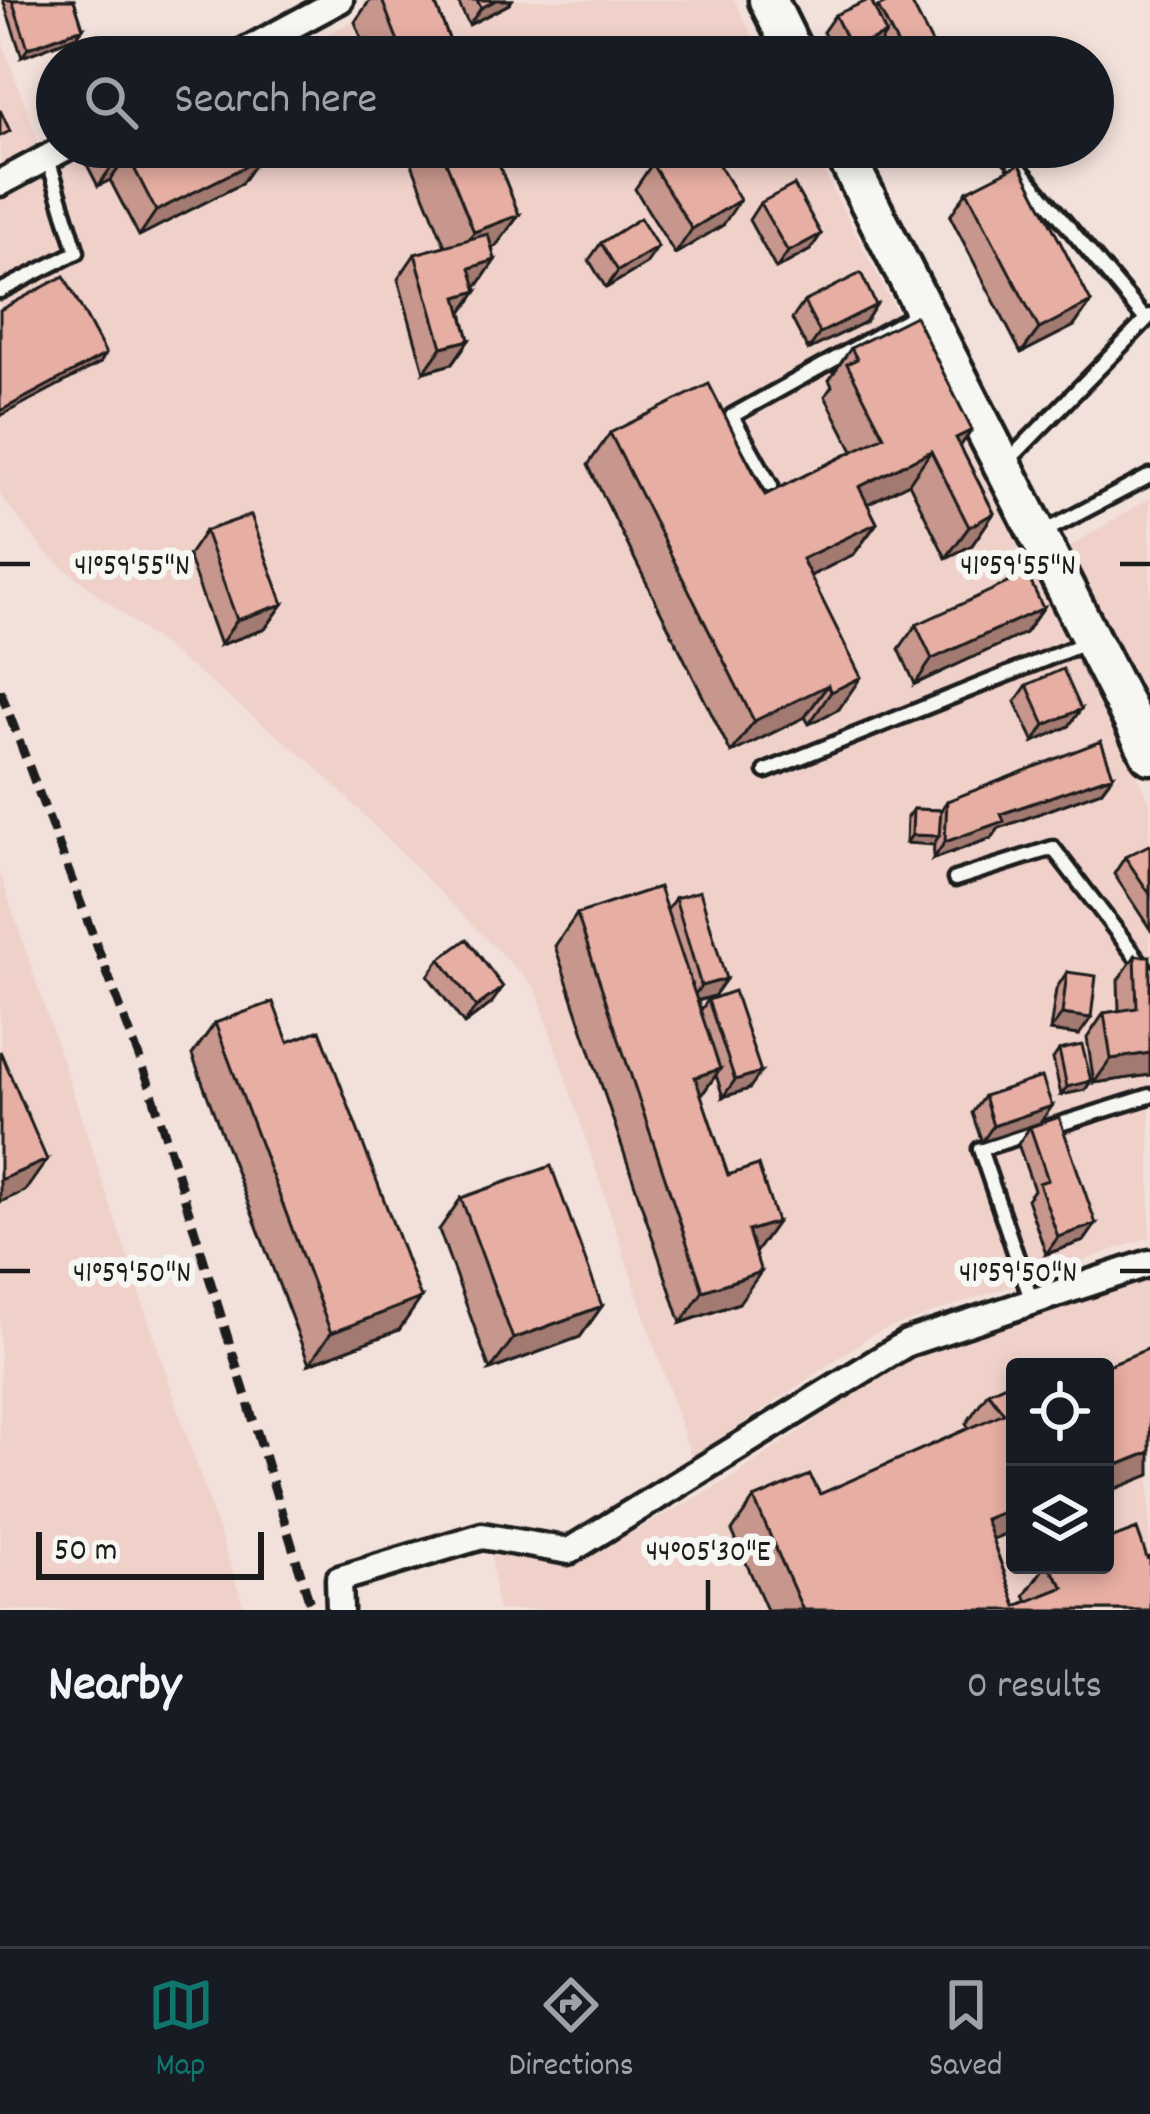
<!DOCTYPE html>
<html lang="en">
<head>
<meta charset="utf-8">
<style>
  body { margin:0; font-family:Dekko,sans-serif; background:#242831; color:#f1f3f6 }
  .controls { position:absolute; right:36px; bottom:36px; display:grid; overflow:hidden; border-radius:12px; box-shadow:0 6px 18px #0003 }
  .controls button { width:108px; height:108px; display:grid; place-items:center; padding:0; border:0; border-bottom:3px solid #363941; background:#171b24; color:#f1f3f6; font:60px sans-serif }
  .scale { position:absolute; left:36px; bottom:30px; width:228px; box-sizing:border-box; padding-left:12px; border:6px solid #1c1c1c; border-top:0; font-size:33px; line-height:42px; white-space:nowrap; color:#1c1c1c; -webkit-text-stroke:9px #f6f6f2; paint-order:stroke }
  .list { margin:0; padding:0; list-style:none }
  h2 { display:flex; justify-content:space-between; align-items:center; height:156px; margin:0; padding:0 48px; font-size:51px }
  h2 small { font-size:39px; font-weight:400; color:#9ea1a6 }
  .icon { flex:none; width:66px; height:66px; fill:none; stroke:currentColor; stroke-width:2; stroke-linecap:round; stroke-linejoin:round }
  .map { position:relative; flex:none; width:1150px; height:1610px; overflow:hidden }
  .search { position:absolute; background:#171b24; box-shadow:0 6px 18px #0003; left:36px; right:36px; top:36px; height:132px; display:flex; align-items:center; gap:30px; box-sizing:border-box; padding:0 42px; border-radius:66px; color:#9ea1a6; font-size:45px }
  .sheet { height:336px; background:#171b24 }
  nav { display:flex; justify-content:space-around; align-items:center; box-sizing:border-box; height:168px; border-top:3px solid #363941; background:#171b24; font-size:33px; color:#9ea1a6 }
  nav a { display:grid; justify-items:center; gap:6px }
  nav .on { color:#0f766e }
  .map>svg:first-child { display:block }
  .built { fill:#efd1ca; fill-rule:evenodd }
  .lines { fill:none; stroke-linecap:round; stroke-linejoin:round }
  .service-casing { stroke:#1c1c1c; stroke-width:21 }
  .minor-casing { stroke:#1c1c1c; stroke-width:33 }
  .secondary-casing { stroke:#1c1c1c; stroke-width:45 }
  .service { stroke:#f6f6f2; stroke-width:12 }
  .minor { stroke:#f6f6f2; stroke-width:24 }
  .secondary { stroke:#f6f6f2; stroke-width:36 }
  .rail { stroke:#1c1c1c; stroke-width:9; stroke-dasharray:18 9; stroke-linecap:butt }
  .wall { fill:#c7968c; stroke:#1c1c1c; stroke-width:3 }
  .shaded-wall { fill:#a27a72; stroke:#1c1c1c; stroke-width:3 }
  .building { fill:#e7aea3; stroke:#1c1c1c; stroke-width:3 }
  .ticks { fill:none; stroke:#1c1c1c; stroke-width:4.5 }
  .ticks-label { font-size:30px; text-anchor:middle; fill:#1c1c1c; stroke:#f6f6f2; stroke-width:12; stroke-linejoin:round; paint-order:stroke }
</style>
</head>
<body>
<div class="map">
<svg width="1150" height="1610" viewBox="0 0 1150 1610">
  <rect width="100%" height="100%" fill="#f2e0da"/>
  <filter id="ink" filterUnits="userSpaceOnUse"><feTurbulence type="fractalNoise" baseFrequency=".00833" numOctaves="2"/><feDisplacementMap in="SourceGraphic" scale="24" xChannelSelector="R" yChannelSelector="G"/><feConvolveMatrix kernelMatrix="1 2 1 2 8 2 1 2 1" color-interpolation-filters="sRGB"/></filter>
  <g filter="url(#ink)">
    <path class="built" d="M 394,0 L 734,0 L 764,57 L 283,57 Z
      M 0,36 L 40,146 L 0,168 Z
      M 106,147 L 811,147 L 1150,801 L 1150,1237 L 873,1334 L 692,1459 L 536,989 L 311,762 L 48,555 L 0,495 L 0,201 Z
      M 1150,498 L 1150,703 L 1068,548 Z
      M 0,873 L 245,1610 L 0,1610 Z
      M 1150,1278 L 1150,1610 L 497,1610 L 492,1556 L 571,1566 L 728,1480 L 907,1358 ZM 1015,1367 L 1105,1367 L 1105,1565 L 1015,1565 Z"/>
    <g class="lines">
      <defs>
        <path id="service" d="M 1002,147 L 1146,320
          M 0,291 L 77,252 L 48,159
          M 1006,463 L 1150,316
          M 771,486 L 732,416 L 918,313
          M 1042,533 L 1150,476
          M 766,771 L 1088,642
          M 955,879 L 1053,848 L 1150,975
          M 1032,1302 L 980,1149 L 1150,1096"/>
        <path id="minor" d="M 234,57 L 340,0
          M 0,183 L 67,147
          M 340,1610 L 339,1579 L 482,1536 L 569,1551 L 907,1343 L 1150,1263"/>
        <path id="secondary" d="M 768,0 L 796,57
          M 841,147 L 1150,755"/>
      </defs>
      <use href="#service" class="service-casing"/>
      <use href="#minor" class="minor-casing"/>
      <use href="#secondary" class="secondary-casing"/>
      <use href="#service" class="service"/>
      <use href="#minor" class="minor"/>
      <use href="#secondary" class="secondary"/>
      <path class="rail" d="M 0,690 L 150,1086 L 312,1610"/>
    </g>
    <path class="wall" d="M 3,0 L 74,0 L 83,28 L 77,36 L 22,57 Z
      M 370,0 L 434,0 L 456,57 L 369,57 L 355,22 Z
      M 457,0 L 512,0 L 509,4 L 469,25 Z
      M 878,7 L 939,57 L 884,57 L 878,46 L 875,51 L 860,57 L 835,57 L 823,32 L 835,15 L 876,11 Z
      M 93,147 L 252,147 L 241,184 L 139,236 L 110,180 L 98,186 L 84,159 Z
      M 405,147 L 492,147 L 519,215 L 496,246 L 492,248 L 495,260 L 478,285 L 475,286 L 477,291 L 462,313 L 469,340 L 452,364 L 424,372 L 398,279 L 415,254 L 445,246 Z
      M 652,164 L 723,225 L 675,254 L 635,189 Z
      M 967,191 L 1091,302 L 1074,326 L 1021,353 L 950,216 Z
      M 760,203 L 821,234 L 810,250 L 776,269 L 749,220 Z
      M 601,243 L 646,264 L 606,288 L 589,260 Z
      M 804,302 L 876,305 L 865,322 L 808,350 L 792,319 Z
      M 851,348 L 960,446 L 994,513 L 972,545 L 946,558 L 909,483 L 867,504 L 877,523 L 854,554 L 811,576 L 839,709 L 809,724 L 805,717 L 731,753 L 588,465 L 610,433 L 765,495 L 853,451 L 825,396 L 832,386 L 829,380 Z
      M 205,531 L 283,604 L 265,629 L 220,645 L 188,556 Z
      M 1043,608 L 1025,633 L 915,684 L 899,649 L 916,625 Z
      M 1027,685 L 1069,726 L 1034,742 L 1015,702 Z
      M 1113,775 L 1101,791 L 999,828 L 992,838 L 933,859 L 934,844 L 906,843 L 907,817 L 913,809 L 941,810 L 947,801 Z
      M 1150,846 L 1150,929 L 1114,874 L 1125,857 Z
      M 675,898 L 726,979 L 714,996 L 698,1001 L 701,1010 L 708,1000 L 749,1089 L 723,1097 L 716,1075 L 701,1096 L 728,1175 L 777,1222 L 755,1253 L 739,1303 L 681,1323 L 555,946 L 577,914 L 667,910 Z
      M 1135,956 L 1150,1075 L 1094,1083 L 1087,1038 L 1104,1013 L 1119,1011 L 1118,980 Z
      M 440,959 L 491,1004 L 464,1024 L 428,976 Z
      M 1067,972 L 1079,1035 L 1050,1031 L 1056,989 Z
      M 215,1023 L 288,1042 L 421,1298 L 399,1330 L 309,1364 L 192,1055 Z
      M 1059,1050 L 1091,1081 L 1085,1090 L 1061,1095 L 1053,1059 Z
      M 984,1096 L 1052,1106 L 1040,1123 L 982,1142 L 972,1113 Z
      M 1030,1127 L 1096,1224 L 1084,1241 L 1046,1254 L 1027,1199 L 1034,1190 L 1018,1144 Z
      M 461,1198 L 602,1306 L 580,1337 L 490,1370 L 439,1230 Z
      M 1015,1380 L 1015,1530 L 992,1539 L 1016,1606 L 1028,1601 L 1024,1596 L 1046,1565 L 1147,1558 L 1150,1610 L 767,1610 L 732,1531 L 754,1499 L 820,1494 L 969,1428 L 966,1424 L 988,1392 Z"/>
    <path class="shaded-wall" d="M 496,0 L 512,0 L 509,4 L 469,25 L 481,8 Z
      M 83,28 L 77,36 L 22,57 L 28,48 Z
      M 886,34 L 875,51 L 860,57 L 846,57 L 851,49 Z
      M 128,156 L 110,180 L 98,186 L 115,162 Z
      M 258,160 L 241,184 L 139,236 L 156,211 Z
      M 740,200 L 723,225 L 675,254 L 692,229 Z
      M 519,215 L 496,246 L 452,264 L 474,232 Z
      M 821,234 L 810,250 L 776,269 L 788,252 Z
      M 658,247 L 646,264 L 606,288 L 618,271 Z
      M 495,260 L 478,285 L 452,292 L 470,268 Z
      M 477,291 L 459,316 L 457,297 Z
      M 1091,302 L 1074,326 L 1021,353 L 1039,329 Z
      M 876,305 L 865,322 L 808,350 L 820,333 Z
      M 469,340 L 452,364 L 424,372 L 442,347 Z
      M 106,354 L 100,363 L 0,416 L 0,411 Z
      M 972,430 L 949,462 L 956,438 Z
      M 931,451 L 909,483 L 837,519 L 859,487 Z
      M 994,513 L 972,545 L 946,558 L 969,527 Z
      M 877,523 L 854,554 L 780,591 L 802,559 Z
      M 283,604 L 265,629 L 220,645 L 237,620 Z
      M 1043,608 L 1025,633 L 915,684 L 932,659 Z
      M 861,677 L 839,709 L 809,724 L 831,692 Z
      M 828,685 L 805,717 L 731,753 L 754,721 Z
      M 1081,709 L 1069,726 L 1034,742 L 1045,725 Z
      M 1113,775 L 1101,791 L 999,828 L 992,838 L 933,859 L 945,842 L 1001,814 Z
      M 912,835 L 939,836 L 933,845 L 906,843 Z
      M 726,979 L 714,996 L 689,1003 L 701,986 Z
      M 503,987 L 491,1004 L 464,1024 L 476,1007 Z
      M 1062,1014 L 1091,1018 L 1079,1035 L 1050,1031 Z
      M 1150,1053 L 1150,1075 L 1094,1083 L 1111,1059 Z
      M 720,1069 L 698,1100 L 695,1077 Z
      M 761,1072 L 749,1089 L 723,1097 L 735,1080 Z
      M 1091,1081 L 1085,1090 L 1061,1095 L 1067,1087 Z
      M 1052,1106 L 1040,1123 L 982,1142 L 993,1126 Z
      M 47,1160 L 25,1191 L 0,1202 L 0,1180 Z
      M 777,1222 L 755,1253 L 748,1231 Z
      M 1096,1224 L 1084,1241 L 1046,1254 L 1058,1237 Z
      M 761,1272 L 739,1303 L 681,1323 L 703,1291 Z
      M 421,1298 L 399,1330 L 309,1364 L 331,1333 Z
      M 602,1306 L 580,1337 L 490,1370 L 513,1339 Z
      M 1150,1452 L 1150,1475 L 1105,1493 L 1105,1470 Z
      M 1015,1507 L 1015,1530 L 963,1551 L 985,1519 Z"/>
    <path class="building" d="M 12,0 L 74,0 L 83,28 L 28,48 Z
      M 382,0 L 434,0 L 456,57 L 404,57 Z
      M 477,0 L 496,0 L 481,8 Z
      M 869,0 L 871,0 L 886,34 L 851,49 L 835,15 Z
      M 893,0 L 910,0 L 939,57 L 904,57 L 878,7 Z
      M 0,110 L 10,131 L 0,136 Z
      M 108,147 L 252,147 L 258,160 L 156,211 L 128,156 L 115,162 Z
      M 440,147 L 492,147 L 519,215 L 474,232 Z
      M 680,147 L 708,147 L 740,200 L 692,229 L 652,164 Z
      M 1020,164 L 1091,302 L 1039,329 L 967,191 Z
      M 794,185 L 821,234 L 788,252 L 760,203 Z
      M 640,218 L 658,247 L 618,271 L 601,243 Z
      M 488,234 L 495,260 L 470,268 L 477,291 L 457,297 L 469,340 L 442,347 L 415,254 Z
      M 861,273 L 876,305 L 820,333 L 804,302 Z
      M 64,276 L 106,354 L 0,411 L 0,310 Z
      M 915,316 L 972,430 L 956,438 L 994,513 L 969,527 L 931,451 L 859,487 L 877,523 L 802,559 L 861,677 L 831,692 L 828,685 L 754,721 L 610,433 L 709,384 L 765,495 L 884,436 L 847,364 L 857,359 L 851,348 Z
      M 251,515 L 283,604 L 237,620 L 205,531 Z
      M 1027,574 L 1043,608 L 932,659 L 916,625 Z
      M 1063,669 L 1081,709 L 1045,725 L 1027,685 Z
      M 1101,741 L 1113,775 L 1001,814 L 1004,821 L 945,842 L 947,801 Z
      M 913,809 L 941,810 L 939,836 L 912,835 Z
      M 1149,845 L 1150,846 L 1150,894 L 1125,857 Z
      M 659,887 L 720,1069 L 695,1077 L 728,1175 L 758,1165 L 777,1222 L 748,1231 L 761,1272 L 703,1291 L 577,914 Z
      M 700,891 L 726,979 L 701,986 L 675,898 Z
      M 467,939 L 503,987 L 476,1007 L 440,959 Z
      M 1135,956 L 1150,956 L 1150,1053 L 1111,1059 L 1104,1013 L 1137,1008 Z
      M 1067,972 L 1096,976 L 1091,1018 L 1062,1014 Z
      M 734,991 L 761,1072 L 735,1080 L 708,1000 Z
      M 273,1002 L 288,1042 L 320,1030 L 421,1298 L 331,1333 L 215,1023 Z
      M 1082,1045 L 1091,1081 L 1067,1087 L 1059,1050 Z
      M 0,1051 L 47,1160 L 0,1180 Z
      M 1042,1077 L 1052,1106 L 993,1126 L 984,1096 Z
      M 1059,1117 L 1096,1224 L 1058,1237 L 1039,1183 L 1048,1180 L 1030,1127 Z
      M 551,1166 L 602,1306 L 513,1339 L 461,1198 Z
      M 1150,1348 L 1150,1452 L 1105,1470 L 1105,1367 L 1103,1367 Z
      M 1015,1380 L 1015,1507 L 985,1519 L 1016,1606 L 1064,1587 L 1047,1565 L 1105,1565 L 1105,1541 L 1137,1529 L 1147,1558 L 1150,1557 L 1150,1610 L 803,1610 L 754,1499 L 810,1475 L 820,1494 L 1004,1413 L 988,1392 Z"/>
  </g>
  <path class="ticks" d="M 0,564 L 30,564M 1120,564 L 1150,564M 0,1271 L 30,1271M 1120,1271 L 1150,1271M 708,1580 L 708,1610"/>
  <g class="ticks-label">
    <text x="132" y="574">41°59'55"N</text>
    <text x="1018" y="574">41°59'55"N</text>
    <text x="132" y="1281">41°59'50"N</text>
    <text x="1018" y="1281">41°59'50"N</text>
    <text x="708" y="1560">44°05'30"E</text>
  </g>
</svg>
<div class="controls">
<button><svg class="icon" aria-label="locate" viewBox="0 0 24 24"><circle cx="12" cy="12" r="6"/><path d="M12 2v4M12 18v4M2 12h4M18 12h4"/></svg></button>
<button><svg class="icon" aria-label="layers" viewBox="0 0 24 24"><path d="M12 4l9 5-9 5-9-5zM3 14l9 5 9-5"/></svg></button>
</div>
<div class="scale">50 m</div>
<div class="search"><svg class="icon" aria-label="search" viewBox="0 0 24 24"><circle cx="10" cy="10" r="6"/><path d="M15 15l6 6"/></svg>Search here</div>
</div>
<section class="sheet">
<h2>Nearby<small>0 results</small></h2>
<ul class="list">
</ul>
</section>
<nav>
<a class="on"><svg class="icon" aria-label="map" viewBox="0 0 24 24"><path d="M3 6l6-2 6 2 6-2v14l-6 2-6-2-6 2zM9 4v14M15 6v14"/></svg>Map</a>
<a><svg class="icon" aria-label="directions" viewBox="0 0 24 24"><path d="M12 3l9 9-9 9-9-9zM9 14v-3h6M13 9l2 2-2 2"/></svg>Directions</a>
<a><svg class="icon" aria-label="saved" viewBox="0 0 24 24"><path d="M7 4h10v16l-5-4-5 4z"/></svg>Saved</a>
</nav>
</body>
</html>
